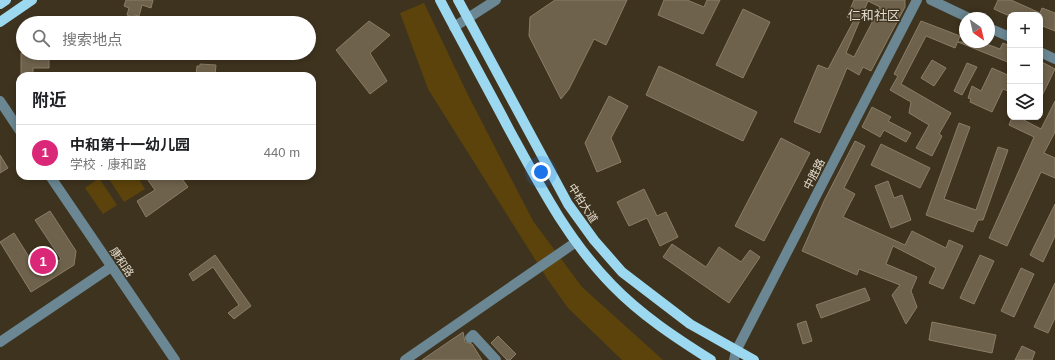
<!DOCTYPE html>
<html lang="zh">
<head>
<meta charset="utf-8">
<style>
  body { margin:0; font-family:Helvetica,"Noto Sans SC",sans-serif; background:#f6f6f6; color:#202124 }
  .controls { position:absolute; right:12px; top:12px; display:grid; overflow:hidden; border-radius:8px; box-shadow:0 2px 6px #0003 }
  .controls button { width:36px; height:36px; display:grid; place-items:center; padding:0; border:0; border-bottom:1px solid #e0e0e0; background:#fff; color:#202124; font:20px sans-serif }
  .compass { position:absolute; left:959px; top:12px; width:36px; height:36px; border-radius:50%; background:#fff; box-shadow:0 2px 6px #0003; rotate:146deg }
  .you { position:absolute; left:541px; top:172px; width:14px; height:14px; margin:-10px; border:3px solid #fff; border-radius:50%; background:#1a73e8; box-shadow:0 0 0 6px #1a73e833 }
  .badge { display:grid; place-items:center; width:26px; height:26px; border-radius:50%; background:#db2777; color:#fff; font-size:13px; font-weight:700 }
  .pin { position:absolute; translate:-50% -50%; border:2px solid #fff; box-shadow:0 1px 4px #0006 }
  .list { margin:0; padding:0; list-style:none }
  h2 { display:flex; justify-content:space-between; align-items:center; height:52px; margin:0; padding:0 16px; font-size:17px }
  h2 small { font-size:13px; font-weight:400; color:#757577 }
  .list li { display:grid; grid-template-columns:26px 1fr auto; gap:12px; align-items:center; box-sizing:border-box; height:56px; padding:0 16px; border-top:1px solid #e0e0e0 }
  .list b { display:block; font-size:15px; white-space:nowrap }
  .list p { margin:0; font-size:13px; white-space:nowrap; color:#757577 }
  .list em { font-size:13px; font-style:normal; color:#757577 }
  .icon { flex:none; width:22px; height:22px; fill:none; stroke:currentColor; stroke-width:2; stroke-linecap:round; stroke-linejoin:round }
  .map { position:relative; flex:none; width:1055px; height:360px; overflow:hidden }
  .search { position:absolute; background:#fff; box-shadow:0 2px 6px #0003; left:16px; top:16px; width:300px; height:44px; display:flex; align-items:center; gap:10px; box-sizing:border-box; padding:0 14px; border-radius:22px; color:#757577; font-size:15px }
  .panel { position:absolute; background:#fff; box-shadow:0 2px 6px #0003; left:16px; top:72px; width:300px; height:108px; border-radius:12px }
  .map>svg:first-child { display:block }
  .green { fill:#5c430c }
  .building { fill:#6f624d; stroke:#8a7d66; fill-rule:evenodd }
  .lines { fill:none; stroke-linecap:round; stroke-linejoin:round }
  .minor { stroke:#6a8793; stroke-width:10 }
  .major { stroke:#9cd9f1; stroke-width:10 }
  .labels { text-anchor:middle; stroke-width:3; stroke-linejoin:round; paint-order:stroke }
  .street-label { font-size:11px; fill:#e3dccf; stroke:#3e331e }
  .quarter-label { font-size:13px; fill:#e3dccf; stroke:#3e331e }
</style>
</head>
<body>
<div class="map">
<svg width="1055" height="360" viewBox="0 0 1055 360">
  <rect width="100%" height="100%" fill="#3e331e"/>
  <path class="green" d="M 424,3 L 468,95 L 533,221 L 582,287 L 663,360 L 622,360 L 568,308 L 548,280 L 428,89 L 400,13 Z
    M 107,176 L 137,176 L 145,189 L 124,202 Z
    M 99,178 L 117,205 L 103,214 L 85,188 Z"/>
  <path class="building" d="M 126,0 L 153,0 L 151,8 L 142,5 L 139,16 L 134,15 L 133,17 L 127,15 L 129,8 L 124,6 Z
    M 555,0 L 627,0 L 606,45 L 594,39 L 569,89 L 561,99 L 529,36 L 530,17 Z
    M 664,0 L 687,0 L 704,7 L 707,0 L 720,0 L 703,34 L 658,15 Z
    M 854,0 L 905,0 L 905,7 L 871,71 L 863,67 L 859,75 L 847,68 L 820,133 L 794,122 L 818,65 L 828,69 L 854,20 L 847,17 ZM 868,1 L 880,7 L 854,57 L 846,53 Z
    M 998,0 L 1011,0 L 1040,13 L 1042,8 L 1055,13 L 1055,31 L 1040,25 L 1040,15 L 1007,15 L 994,9 Z
    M 743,9 L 770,22 L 743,78 L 716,65 Z
    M 369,21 L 390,35 L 370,53 L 387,81 L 370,94 L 336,50 Z
    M 921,21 L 960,36 L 955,48 L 926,36 L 901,84 L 951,113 L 939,134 L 942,136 L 932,156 L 916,148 L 929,125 L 909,113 L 911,102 L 890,90 L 898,76 L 894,74 Z
    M 958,42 L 981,42 L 1000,49 L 1003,43 L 1010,46 L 1010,63 Z
    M 21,53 L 49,53 L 49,68 L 33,68 L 33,75 L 21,75 Z
    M 932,60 L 946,68 L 934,86 L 921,78 Z
    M 1040,61 L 1055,69 L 1040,100 Z
    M 967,63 L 977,67 L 962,95 L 954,91 Z
    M 200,64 L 216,65 L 215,76 L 196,76 L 197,66 L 200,66 Z
    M 659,66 L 757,112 L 743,141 L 646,95 Z
    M 992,68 L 1010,76 L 1010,92 L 1003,89 L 992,112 L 970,102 L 971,99 L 968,98 L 972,86 L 981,91 Z
    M 609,96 L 628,106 L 611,138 L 621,162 L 597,172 L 585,143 Z
    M 1055,101 L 1055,132 L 1044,153 L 1055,158 L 1055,178 L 1041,172 L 1007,246 L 989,238 L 1034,137 L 1009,125 L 1012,117 L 1018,117 L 1041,129 Z
    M 872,107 L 891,117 L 888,121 L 911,133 L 906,142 L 884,130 L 880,137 L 862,127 Z
    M 959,123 L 970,127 L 944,199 L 976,210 L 998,147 L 1008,150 L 983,220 L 978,220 L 973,232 L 926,215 Z
    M 781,138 L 810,153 L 764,241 L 735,226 Z
    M 855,141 L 865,146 L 844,188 L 855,194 L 843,217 L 905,245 L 912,231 L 946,248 L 949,240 L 963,246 L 943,289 L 929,283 L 936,268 L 893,246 L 886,264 L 917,277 L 911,291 L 917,307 L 906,324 L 892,295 L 900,285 L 859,269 L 857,275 L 802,251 L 824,201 Z
    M 881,144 L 930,168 L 920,188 L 871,165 Z
    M 0,155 L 8,168 L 0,173 Z
    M 145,176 L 180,176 L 188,187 L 146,217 L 137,201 L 155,190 Z
    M 888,181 L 894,198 L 902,195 L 911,220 L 891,228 L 875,186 Z
    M 644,189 L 657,216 L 666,212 L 678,237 L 660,246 L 647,218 L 629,226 L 617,202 Z
    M 1055,204 L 1055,236 L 1043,262 L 1030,255 Z
    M 50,211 L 76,251 L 74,265 L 31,292 L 0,242 L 14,233 L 36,268 L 40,265 L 43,270 L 61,259 L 35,220 Z
    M 672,244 L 706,267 L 719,247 L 741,262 L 750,250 L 760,257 L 729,303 L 663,257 Z
    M 215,255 L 251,306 L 234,319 L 228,313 L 239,305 L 213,267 L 193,281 L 189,274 Z
    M 980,255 L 994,261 L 974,304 L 960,298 Z
    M 1021,268 L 1034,274 L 1014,317 L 1001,311 Z
    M 1055,283 L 1055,318 L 1048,333 L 1034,327 Z
    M 865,288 L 870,300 L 821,318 L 816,305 Z
    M 806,321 L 812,341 L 803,344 L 797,324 Z
    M 932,322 L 996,335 L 992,353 L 929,340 Z
    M 463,332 L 465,342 L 472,344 L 482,360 L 422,360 Z
    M 498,336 L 516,354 L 510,360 L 507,360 L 491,343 Z
    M 1022,346 L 1035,352 L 1032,360 L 1015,360 Z"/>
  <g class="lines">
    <path class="minor" d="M 931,0 L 969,18
      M 454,27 L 496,0
      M 989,28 L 1010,37
      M 1040,52 L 1055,59
      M 0,101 L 20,131
      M 50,176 L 175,360
      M 470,338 L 473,335 L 496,360
      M 0,342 L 111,267
      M 405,360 L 576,242
      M 734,360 L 736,351 L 917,0"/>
    <path class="major" d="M 440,0 C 463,44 487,87 510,131 C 540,186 568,240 612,285 C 641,315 676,338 711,360
      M 458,0 L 568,204 L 594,240 L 622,272 L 690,324 L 754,360
      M 0,4 L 6,0
      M 0,22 L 32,0"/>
  </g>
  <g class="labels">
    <g class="street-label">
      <text transform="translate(814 174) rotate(-63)" y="4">中胜路</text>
      <text transform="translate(583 203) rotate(57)" y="4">中柏大道</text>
      <text transform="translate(122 262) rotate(56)" y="4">康和路</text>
    </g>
    <g class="quarter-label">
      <text x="874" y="20">仁和社区</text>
    </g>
  </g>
</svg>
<div class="controls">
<button>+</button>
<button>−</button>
<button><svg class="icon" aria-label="layers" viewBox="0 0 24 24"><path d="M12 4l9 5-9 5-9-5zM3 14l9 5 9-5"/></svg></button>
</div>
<svg class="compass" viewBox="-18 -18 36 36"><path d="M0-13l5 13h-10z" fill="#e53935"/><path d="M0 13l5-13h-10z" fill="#757577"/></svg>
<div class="you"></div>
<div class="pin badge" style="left:43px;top:261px">1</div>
<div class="search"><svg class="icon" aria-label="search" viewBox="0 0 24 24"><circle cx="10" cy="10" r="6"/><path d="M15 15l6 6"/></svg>搜索地点</div>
<section class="panel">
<h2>附近<small></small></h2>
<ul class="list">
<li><span class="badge">1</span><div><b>中和第十一幼儿园</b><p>学校 · 康和路</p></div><em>440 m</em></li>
</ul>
</section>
</div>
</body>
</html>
